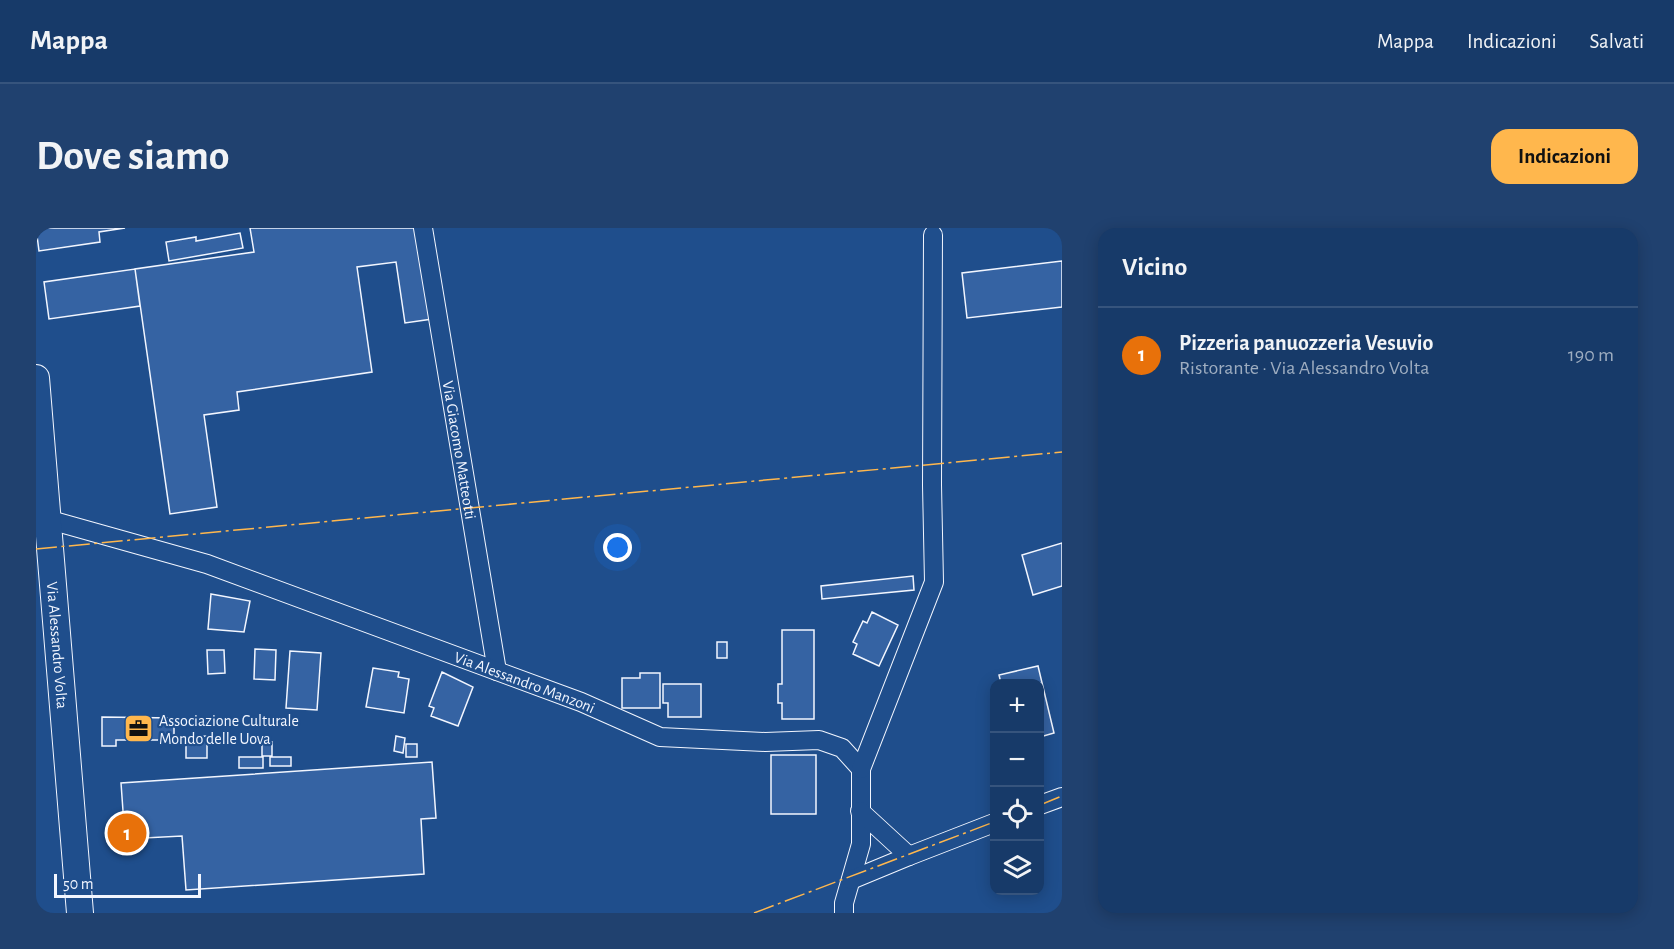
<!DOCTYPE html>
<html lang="it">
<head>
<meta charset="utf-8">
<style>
  body { margin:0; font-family:"Alegreya Sans",sans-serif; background:#20416f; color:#f1f3f6 }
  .controls { position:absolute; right:18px; bottom:18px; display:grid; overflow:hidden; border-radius:12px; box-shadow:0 3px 15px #0003 }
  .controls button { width:54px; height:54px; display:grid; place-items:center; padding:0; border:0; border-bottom:2px solid #36547d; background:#173a69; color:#f1f3f6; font:30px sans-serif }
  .scale { position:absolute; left:18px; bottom:15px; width:147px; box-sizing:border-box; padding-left:6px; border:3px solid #f2f6ff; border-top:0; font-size:16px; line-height:21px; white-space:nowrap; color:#f2f6ff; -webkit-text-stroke:4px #1f4e8c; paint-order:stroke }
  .you { position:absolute; left:582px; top:320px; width:21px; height:21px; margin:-15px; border:4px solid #fff; border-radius:50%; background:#1a73e8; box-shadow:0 0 0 9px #1a73e833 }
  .badge { display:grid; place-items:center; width:39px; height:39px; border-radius:50%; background:#ffb74d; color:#fff; font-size:20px; font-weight:700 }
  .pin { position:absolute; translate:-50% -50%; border:3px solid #fff; box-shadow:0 2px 6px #0006 }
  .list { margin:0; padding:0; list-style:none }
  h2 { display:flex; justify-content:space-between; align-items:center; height:78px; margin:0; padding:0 24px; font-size:26px }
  h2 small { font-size:20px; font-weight:400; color:#9eadc0 }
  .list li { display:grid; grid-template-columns:39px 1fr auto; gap:18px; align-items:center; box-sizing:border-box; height:96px; padding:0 24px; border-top:2px solid #36547d }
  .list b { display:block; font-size:22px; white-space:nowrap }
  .list p { margin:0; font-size:20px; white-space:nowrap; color:#9eadc0 }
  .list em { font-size:20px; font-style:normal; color:#9eadc0 }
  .icon { flex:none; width:33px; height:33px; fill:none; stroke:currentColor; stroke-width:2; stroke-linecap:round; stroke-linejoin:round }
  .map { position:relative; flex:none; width:1026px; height:685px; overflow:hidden; border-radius:18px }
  header { display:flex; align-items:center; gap:36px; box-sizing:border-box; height:84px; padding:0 30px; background:#173a69; border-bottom:2px solid #36547d }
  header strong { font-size:28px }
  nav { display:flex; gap:33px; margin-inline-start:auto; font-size:21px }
  .intro { display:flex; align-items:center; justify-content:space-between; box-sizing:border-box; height:144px; padding:0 36px }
  h1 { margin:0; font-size:42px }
  .button { padding:15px 27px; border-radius:18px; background:#ffb74d; color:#111; font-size:21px; font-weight:700 }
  main { display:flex; gap:36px; padding:0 36px }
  aside { flex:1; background:#173a69; border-radius:18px; box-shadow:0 3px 15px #0003 }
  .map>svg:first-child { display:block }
  .building { fill:#3563a3; stroke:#f2f6ff; stroke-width:1.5 }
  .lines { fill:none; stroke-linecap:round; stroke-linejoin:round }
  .street-casing { stroke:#f2f6ff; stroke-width:20 }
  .secondary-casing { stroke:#f2f6ff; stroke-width:28 }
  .street { stroke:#1f4e8c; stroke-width:18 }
  .secondary { stroke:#1f4e8c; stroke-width:26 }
  .power { stroke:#ffb74d; stroke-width:1.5; stroke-dasharray:21 4.5 3 4.5; stroke-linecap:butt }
  .labels { text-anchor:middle; stroke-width:4.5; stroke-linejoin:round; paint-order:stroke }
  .street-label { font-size:16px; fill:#f2f6ff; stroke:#1f4e8c }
  .poi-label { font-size:16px; fill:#f2f6ff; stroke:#1f4e8c; text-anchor:start }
</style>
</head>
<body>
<header>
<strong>Mappa</strong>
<nav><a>Mappa</a><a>Indicazioni</a><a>Salvati</a></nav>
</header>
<div class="intro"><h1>Dove siamo</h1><a class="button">Indicazioni</a></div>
<main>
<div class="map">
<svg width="1026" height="685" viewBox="0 0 1026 685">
  <rect width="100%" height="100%" fill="#1f4e8c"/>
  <path class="building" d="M 0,0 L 89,0 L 63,4 L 64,14 L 3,23 Z
    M 214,0 L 383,0 L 396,91 L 369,95 L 360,34 L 321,39 L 336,144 L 201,164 L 203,182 L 168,187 L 181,279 L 134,286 L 99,41 L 218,24 Z
    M 204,5 L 207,20 L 133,33 L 130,14 L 160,9 L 160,13 Z
    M 1026,33 L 1026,79 L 931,90 L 926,45 Z
    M 99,41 L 104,78 L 13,91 L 8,54 Z
    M 1026,315 L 1026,358 L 997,367 L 986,327 Z
    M 877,348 L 878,362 L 786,371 L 785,358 Z
    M 175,366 L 214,373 L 208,404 L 172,401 Z
    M 836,384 L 862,397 L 843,438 L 817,426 L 821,416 L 817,414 L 827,393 L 831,395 Z
    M 746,402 L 778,402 L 778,491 L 746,491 L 746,475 L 742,475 L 742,456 L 746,456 Z
    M 681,414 L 691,414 L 691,430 L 681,430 Z
    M 219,421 L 240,422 L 239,452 L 218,451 Z
    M 171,422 L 188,422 L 189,445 L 172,446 Z
    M 254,423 L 285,425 L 281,482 L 250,480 Z
    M 1002,438 L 1018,505 L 1004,509 L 1004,455 L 965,455 L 963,447 Z
    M 337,440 L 363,444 L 362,449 L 373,451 L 368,485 L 330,479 Z
    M 406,444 L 437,459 L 422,498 L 395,488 L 398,480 L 393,478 Z
    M 604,445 L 624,445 L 624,480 L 586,480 L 586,450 L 604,450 Z
    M 627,456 L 665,456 L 665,489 L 632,489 L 632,475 L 627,475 Z
    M 66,489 L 138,490 L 138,512 L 80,512 L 80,518 L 66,518 Z
    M 171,508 L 171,530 L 150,530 L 150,509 Z
    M 360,508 L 369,510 L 367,525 L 358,523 Z
    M 226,514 L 236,514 L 236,528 L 226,528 Z
    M 370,516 L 381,516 L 381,529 L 370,529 Z
    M 735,527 L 780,527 L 780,586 L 735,586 Z
    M 203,529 L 227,529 L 227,540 L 203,540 Z
    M 234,529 L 255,529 L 255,538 L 234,538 Z
    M 396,534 L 400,590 L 385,591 L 388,646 L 150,662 L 146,608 L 89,611 L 85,555 Z"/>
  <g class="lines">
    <defs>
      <g id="street">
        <path id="s1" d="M 387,0 L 461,443"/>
        <path id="s2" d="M 14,292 L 171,336 L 545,474 L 624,509 L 729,514 L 783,512 L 806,520 L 825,541 L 825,616 L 808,675 L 808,685"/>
        <path d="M 825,541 L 898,354 L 896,257 L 897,7"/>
        <path d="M 1004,577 L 1026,569"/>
        <path d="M 873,628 L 958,595"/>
        <path d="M 815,652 L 873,628 L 824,583"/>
      </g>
      <g id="secondary">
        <path id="s3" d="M 0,150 L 44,685"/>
      </g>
    </defs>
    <use href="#street" class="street-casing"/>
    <use href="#secondary" class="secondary-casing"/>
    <use href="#street" class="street"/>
    <use href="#secondary" class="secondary"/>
    <path class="power" d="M 0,321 L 1026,224
      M 1004,577 L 1026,568
      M 718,685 L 958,594"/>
  </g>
  <defs>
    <symbol id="office-square" viewBox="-11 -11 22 22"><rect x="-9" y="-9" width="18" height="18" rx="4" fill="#ffb74d" stroke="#1f4e8c"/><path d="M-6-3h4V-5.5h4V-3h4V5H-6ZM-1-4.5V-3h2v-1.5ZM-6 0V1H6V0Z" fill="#111"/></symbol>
  </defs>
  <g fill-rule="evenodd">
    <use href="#office-square" x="86" y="484" width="33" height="33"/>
  </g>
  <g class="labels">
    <g class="street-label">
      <text dy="6" stroke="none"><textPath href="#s1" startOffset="225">Via Giacomo Matteotti</textPath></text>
      <text dy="6" stroke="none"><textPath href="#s3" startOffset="268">Via Alessandro Volta</textPath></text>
      <text dy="6" stroke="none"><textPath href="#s2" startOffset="502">Via Alessandro Manzoni</textPath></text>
    </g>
    <g class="poi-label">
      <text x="123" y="498">Associazione Culturale<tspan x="123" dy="18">Mondo delle Uova</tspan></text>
    </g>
  </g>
</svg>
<div class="controls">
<button>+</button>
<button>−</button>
<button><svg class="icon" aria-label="locate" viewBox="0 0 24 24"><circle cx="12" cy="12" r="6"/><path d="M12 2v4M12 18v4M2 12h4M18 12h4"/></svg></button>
<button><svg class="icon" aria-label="layers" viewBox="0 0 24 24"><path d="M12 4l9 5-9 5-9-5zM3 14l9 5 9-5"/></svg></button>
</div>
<div class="scale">50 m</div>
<div class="you"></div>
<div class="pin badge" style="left:91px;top:605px;background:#e8710a">1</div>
</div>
<aside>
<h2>Vicino<small></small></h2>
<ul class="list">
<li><span class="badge" style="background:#e8710a">1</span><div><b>Pizzeria panuozzeria Vesuvio</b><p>Ristorante · Via Alessandro Volta</p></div><em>190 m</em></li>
</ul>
</aside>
</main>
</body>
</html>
